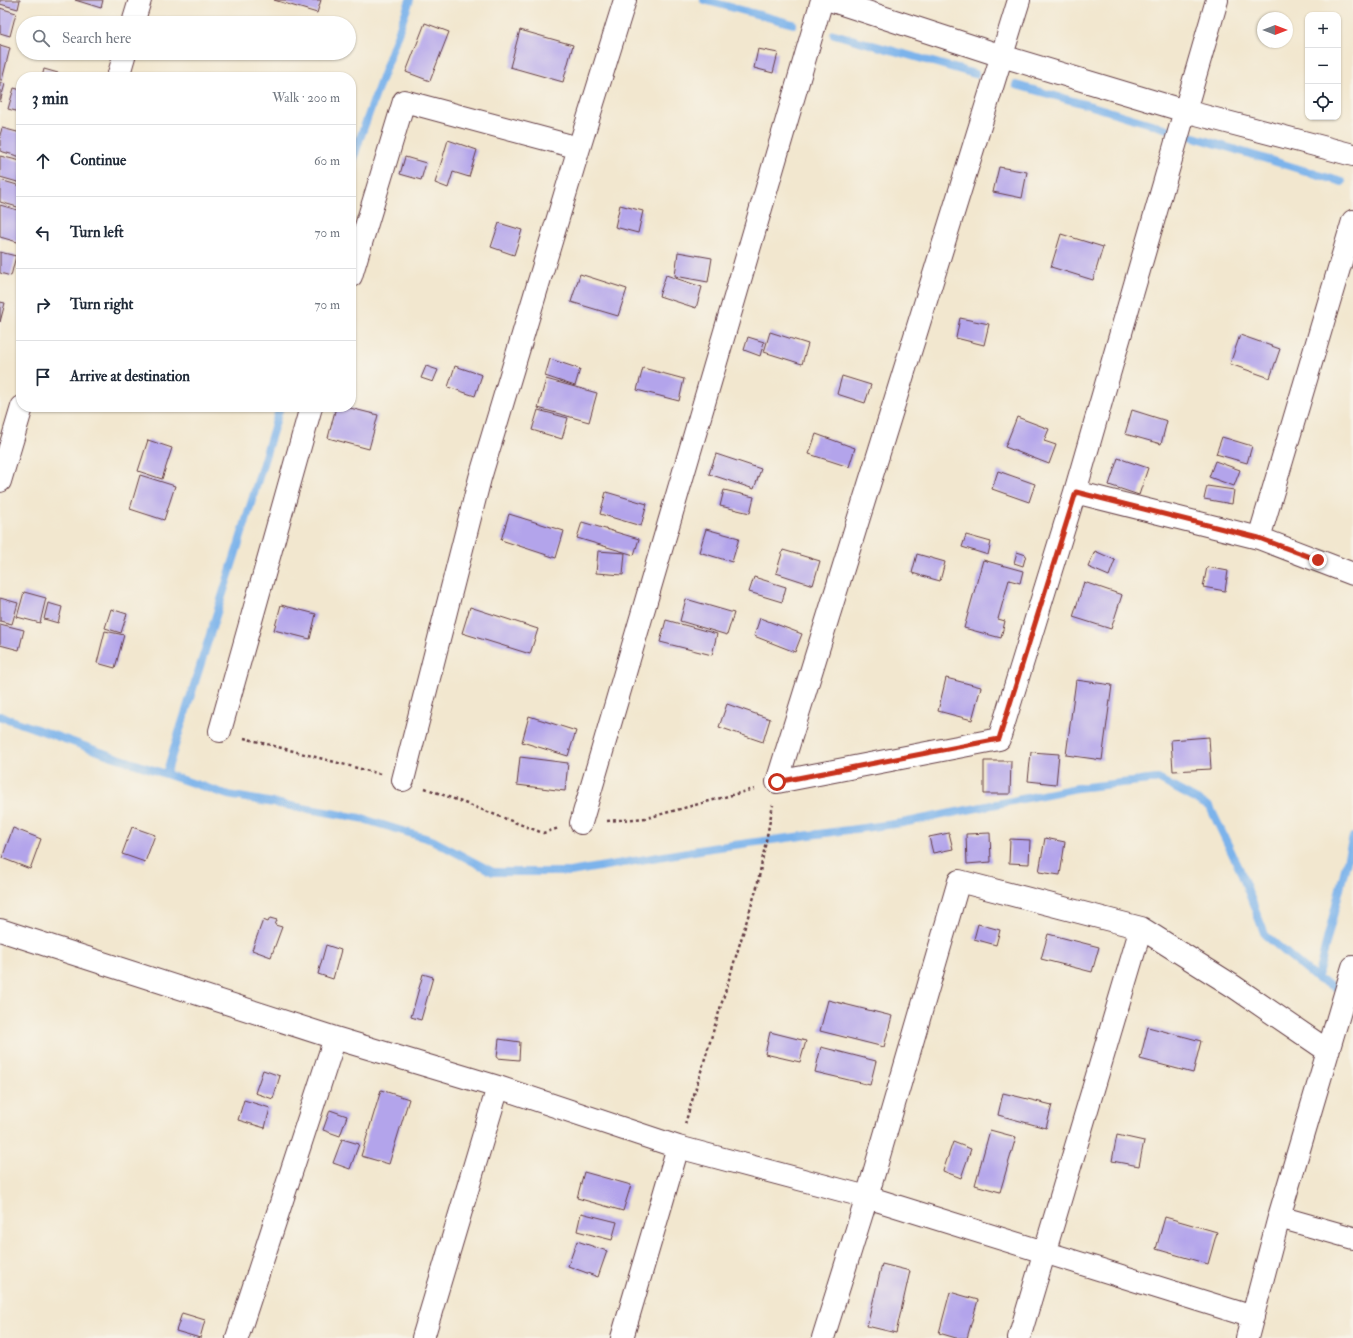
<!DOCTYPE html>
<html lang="en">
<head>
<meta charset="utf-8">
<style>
  body { margin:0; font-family:"IM FELL Double Pica",serif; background:#f6f6f7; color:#1f2937 }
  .controls { position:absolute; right:12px; top:12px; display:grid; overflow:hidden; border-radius:8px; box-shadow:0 1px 3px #0004 }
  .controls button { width:36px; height:36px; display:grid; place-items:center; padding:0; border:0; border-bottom:1px solid #e0e1e3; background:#fff; color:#1f2937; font:20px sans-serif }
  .compass { position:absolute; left:1257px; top:12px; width:36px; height:36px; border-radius:50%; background:#fff; box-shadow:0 1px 3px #0004; rotate:90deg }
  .stop { position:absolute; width:12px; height:12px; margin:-9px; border:3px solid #c8321e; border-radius:50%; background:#fff }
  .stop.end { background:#c8321e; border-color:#fff; box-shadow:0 1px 4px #0008 }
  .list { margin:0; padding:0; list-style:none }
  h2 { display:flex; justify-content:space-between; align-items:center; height:52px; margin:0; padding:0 16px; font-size:17px }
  h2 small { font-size:13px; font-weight:400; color:#747a83 }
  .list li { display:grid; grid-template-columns:26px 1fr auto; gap:12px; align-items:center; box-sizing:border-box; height:72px; padding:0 16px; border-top:1px solid #e0e1e3 }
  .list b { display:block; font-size:15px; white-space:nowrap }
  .list em { font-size:13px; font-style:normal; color:#747a83 }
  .icon { flex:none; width:22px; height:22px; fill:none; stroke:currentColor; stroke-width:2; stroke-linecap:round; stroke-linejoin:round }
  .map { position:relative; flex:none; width:1353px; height:1338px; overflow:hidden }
  .search { position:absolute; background:#fff; box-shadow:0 1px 3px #0004; left:16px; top:16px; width:340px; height:44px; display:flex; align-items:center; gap:10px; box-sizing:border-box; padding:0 14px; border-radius:22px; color:#747a83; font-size:15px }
  .panel { position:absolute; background:#fff; box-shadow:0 1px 3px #0004; left:16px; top:72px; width:340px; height:340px; border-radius:16px }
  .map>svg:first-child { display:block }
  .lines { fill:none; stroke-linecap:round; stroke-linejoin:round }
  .stream { stroke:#7bb3eb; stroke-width:8 }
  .building { fill:#b3a4eb }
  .street-casing { stroke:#633d44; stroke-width:24 }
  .path { stroke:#633d44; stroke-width:2.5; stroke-dasharray:3 3; stroke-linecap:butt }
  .street { stroke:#fff; stroke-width:22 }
  .route { stroke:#c8321e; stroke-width:5 }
</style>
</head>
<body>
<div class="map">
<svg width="1353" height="1338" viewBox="0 0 1353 1338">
  <rect width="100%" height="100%" fill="#f7f3e8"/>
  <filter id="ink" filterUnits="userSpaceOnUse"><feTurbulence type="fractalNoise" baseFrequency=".025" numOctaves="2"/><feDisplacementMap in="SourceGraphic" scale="8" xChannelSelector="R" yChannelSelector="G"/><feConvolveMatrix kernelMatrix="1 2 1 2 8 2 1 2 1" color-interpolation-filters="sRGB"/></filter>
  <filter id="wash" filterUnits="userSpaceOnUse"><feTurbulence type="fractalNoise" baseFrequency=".012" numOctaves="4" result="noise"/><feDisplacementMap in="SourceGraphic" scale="16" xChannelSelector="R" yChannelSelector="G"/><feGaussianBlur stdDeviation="0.9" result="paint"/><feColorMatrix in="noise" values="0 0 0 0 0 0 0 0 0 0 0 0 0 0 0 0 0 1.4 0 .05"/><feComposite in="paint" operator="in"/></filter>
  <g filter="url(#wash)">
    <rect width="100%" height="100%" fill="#f2e7cf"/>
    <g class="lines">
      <path class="stream" d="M 704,0 L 793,24
        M 834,34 L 975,74
        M 1016,85 L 1095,107 L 1342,182
        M 351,167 L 359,141 L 410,0
        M 0,716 L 109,755 L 228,795 L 360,818 L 432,840 L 493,872 L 570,872 L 711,848 L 902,823 L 1077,788 L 1158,779 L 1210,807 L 1240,870 L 1265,935 L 1317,979 L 1345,991
        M 166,774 L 243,530 L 280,407
        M 1317,979 L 1353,837"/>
    </g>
    <g id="blocks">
      <path class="building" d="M 0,0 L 20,0 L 18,9 L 0,4 Z
        M 75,0 L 103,0 L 101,8 Z
        M 274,0 L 321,0 L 317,13 Z
        M 0,8 L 16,13 L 10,36 L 0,33 Z
        M 425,23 L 449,32 L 430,81 L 406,72 Z
        M 520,30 L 573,45 L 563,82 L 510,67 Z
        M 0,45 L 10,48 L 2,80 L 0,80 Z
        M 758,49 L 778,53 L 773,73 L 754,68 Z
        M 44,69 L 72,77 L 42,77 Z
        M 0,82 L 5,84 L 0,102 Z
        M 14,88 L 21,90 L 21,107 L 20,112 L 8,109 Z
        M 2,128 L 21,133 L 21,157 L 0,151 L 0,135 Z
        M 448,140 L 477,150 L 469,177 L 453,172 L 448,188 L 435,183 Z
        M 0,156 L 21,161 L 21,183 L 0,177 Z
        M 405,157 L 426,163 L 421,180 L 400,174 Z
        M 999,167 L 1027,172 L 1022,198 L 993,192 Z
        M 0,180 L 21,186 L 21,208 L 0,202 Z
        M 0,205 L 21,211 L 21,243 L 0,237 Z
        M 620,205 L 643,211 L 638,233 L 615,227 Z
        M 499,223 L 522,230 L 514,255 L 491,247 Z
        M 1061,234 L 1103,247 L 1093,280 L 1051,267 Z
        M 0,252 L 16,256 L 11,276 L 0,273 Z
        M 678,252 L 712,258 L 708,282 L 675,276 Z
        M 580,274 L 627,289 L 618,316 L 571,302 Z
        M 666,275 L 702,287 L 696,308 L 659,296 Z
        M 0,302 L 5,303 L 0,322 Z
        M 960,318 L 989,324 L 984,345 L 956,338 Z
        M 770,332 L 808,344 L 802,364 L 764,352 Z
        M 1240,335 L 1280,349 L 1270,378 L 1230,364 Z
        M 748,337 L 764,342 L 760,356 L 744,350 Z
        M 550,359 L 580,369 L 575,386 L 545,376 Z
        M 426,366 L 438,370 L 433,382 L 421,378 Z
        M 455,366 L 482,375 L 475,396 L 448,387 Z
        M 643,368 L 684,379 L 679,401 L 637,390 Z
        M 842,376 L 871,385 L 865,403 L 837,394 Z
        M 546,379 L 597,393 L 589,422 L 538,408 Z
        M 336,407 L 346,407 L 378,415 L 369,449 L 328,438 Z
        M 538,410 L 568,418 L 562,439 L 532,430 Z
        M 1132,410 L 1167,421 L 1161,444 L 1125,434 Z
        M 1017,417 L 1049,429 L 1044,441 L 1056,445 L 1049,464 L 1005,447 Z
        M 816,434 L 855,448 L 849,467 L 809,454 Z
        M 1222,437 L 1252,446 L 1247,463 L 1216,454 Z
        M 148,440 L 172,448 L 162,479 L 138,471 Z
        M 716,454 L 761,469 L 754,489 L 709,474 Z
        M 1118,458 L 1148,468 L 1139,495 L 1109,485 Z
        M 1215,461 L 1240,470 L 1234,486 L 1209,477 Z
        M 998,471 L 1035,484 L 1029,502 L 992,489 Z
        M 140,475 L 175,486 L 164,520 L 130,509 Z
        M 1207,486 L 1234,490 L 1232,504 L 1204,499 Z
        M 724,490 L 754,497 L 750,513 L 720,506 Z
        M 606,492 L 647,504 L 641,526 L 600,514 Z
        M 509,514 L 564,531 L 556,558 L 501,540 Z
        M 582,522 L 639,539 L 634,555 L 577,538 Z
        M 706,529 L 739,538 L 732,562 L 699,552 Z
        M 966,535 L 991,542 L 988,555 L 962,547 Z
        M 783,550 L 820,561 L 813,585 L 776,573 Z
        M 598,551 L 625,553 L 623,575 L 596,573 Z
        M 1095,551 L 1115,560 L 1109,576 L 1088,567 Z
        M 1017,552 L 1026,555 L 1023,566 L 1014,563 Z
        M 917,554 L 945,562 L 940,581 L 912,573 Z
        M 983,560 L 1023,571 L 1020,583 L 1009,580 L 998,619 L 1005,621 L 1001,638 L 964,628 Z
        M 1207,567 L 1228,571 L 1225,591 L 1203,587 Z
        M 754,577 L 786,587 L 782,602 L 749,592 Z
        M 1084,582 L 1122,595 L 1111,629 L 1073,617 Z
        M 24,592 L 46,598 L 40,623 L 17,617 Z
        M 0,598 L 18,603 L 12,624 L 0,621 Z
        M 686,599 L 734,613 L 727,635 L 680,621 Z
        M 48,603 L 62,607 L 58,623 L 44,619 Z
        M 281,605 L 316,614 L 310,639 L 274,630 Z
        M 470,607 L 538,629 L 530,654 L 462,633 Z
        M 111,609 L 127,614 L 121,633 L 105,628 Z
        M 760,618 L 802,634 L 795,652 L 754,636 Z
        M 666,620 L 717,634 L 712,655 L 660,642 Z
        M 0,624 L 24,630 L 19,650 L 0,645 Z
        M 105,631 L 124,635 L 115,668 L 97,663 Z
        M 946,678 L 981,687 L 972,720 L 938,711 Z
        M 1076,680 L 1112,685 L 1102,760 L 1066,755 Z
        M 727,704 L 770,719 L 763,742 L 719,727 Z
        M 529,716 L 576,731 L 568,756 L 522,742 Z
        M 1209,737 L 1211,769 L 1173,771 L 1171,740 Z
        M 1031,752 L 1059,754 L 1056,784 L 1028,781 Z
        M 520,757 L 568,763 L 565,791 L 517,785 Z
        M 984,761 L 1011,761 L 1010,794 L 984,794 Z
        M 132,827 L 155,835 L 145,862 L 122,854 Z
        M 13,828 L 41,839 L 30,869 L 2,858 Z
        M 949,833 L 953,849 L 933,853 L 929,837 Z
        M 990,833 L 991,862 L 967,864 L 966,834 Z
        M 1045,838 L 1065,842 L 1060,875 L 1039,872 Z
        M 1010,839 L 1030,840 L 1029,864 L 1009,863 Z
        M 270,918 L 277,920 L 275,925 L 282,927 L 271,957 L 252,950 L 263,920 L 268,922 Z
        M 978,924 L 1000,930 L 996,945 L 974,939 Z
        M 1048,934 L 1099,947 L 1092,972 L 1041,959 Z
        M 326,945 L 341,950 L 333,979 L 318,974 Z
        M 423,974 L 433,977 L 421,1020 L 411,1017 Z
        M 828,1000 L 892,1016 L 884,1047 L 820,1031 Z
        M 1148,1027 L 1201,1041 L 1193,1073 L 1140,1059 Z
        M 770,1032 L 806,1041 L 800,1062 L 765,1054 Z
        M 499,1039 L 520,1042 L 519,1060 L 497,1058 Z
        M 821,1047 L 876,1061 L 870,1085 L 815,1072 Z
        M 263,1070 L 280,1076 L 273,1099 L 255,1093 Z
        M 381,1090 L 409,1099 L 389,1164 L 361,1156 Z
        M 1003,1093 L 1052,1105 L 1046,1128 L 998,1115 Z
        M 244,1100 L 270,1108 L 265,1128 L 238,1120 Z
        M 330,1110 L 347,1116 L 340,1136 L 323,1130 Z
        M 990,1130 L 1016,1137 L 1000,1192 L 975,1185 Z
        M 1117,1135 L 1144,1141 L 1139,1166 L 1112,1161 Z
        M 342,1139 L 359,1144 L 350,1169 L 333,1163 Z
        M 953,1142 L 971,1149 L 961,1178 L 943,1171 Z
        M 584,1172 L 631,1185 L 623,1211 L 577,1198 Z
        M 581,1213 L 617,1222 L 612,1240 L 577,1231 Z
        M 1165,1217 L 1217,1232 L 1208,1264 L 1156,1249 Z
        M 577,1241 L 607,1251 L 598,1277 L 568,1266 Z
        M 882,1264 L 910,1271 L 896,1333 L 867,1326 Z
        M 950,1292 L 978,1300 L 967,1338 L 956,1338 L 939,1333 Z
        M 182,1313 L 205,1320 L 200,1338 L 176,1331 Z"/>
    </g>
  </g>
  <g filter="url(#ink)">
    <use href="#blocks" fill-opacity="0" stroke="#633d44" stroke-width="1"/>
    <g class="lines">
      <defs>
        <path id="street" d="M 830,0 L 1002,56 L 1185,111 L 1353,155
          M 1019,0 L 777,782 L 999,739 L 1075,492 L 1217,0
          M 133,23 L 140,0
          M 118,77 L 125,53
          M 351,276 L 404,101 L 579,148
          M 0,481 L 22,407
          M 1075,492 L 1259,538 L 1353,574
          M 1259,538 L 1353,221
          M 220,731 L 311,407
          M 403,780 L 480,478 L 579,148 L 625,0
          M 581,823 L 822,0
          M 0,930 L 335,1038 L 498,1087 L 678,1147 L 867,1197 L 1253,1317
          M 1279,1217 L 1353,1238
          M 237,1338 L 335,1038
          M 423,1338 L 498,1087
          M 622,1338 L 678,1147
          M 823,1338 L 867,1197 L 959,881 L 1141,928 L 1233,986 L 1328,1051
          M 1019,1338 L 1141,928
          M 1247,1338 L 1279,1217 L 1353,967"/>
      </defs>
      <use href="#street" class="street-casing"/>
      <path class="path" d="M 244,738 L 380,774
        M 425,788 L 543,833 L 559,828
        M 607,821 L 647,818 L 754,789
        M 685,1124 L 757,887 L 773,805"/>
      <use href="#street" class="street"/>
    </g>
  </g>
  <g class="lines" filter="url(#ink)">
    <path class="route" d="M 777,782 L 999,739 L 1076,492 L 1259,538 L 1318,560"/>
  </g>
</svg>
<div class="controls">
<button>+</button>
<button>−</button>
<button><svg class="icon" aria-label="locate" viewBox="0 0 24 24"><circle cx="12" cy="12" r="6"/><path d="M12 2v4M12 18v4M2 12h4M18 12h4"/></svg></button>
</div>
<svg class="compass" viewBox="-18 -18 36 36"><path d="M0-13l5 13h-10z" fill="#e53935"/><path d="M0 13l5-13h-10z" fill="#747a83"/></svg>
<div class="stop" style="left:777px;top:782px"></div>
<div class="stop end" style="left:1318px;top:560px"></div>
<div class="search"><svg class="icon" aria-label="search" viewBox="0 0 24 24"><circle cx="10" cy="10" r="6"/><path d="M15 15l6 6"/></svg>Search here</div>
<section class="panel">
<h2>3 min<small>Walk · 200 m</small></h2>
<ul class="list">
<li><svg class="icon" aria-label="ahead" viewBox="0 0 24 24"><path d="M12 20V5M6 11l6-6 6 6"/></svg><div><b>Continue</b></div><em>60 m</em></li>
<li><svg class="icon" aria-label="left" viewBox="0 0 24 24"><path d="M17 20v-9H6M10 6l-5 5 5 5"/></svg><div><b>Turn left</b></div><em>70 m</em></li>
<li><svg class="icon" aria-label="right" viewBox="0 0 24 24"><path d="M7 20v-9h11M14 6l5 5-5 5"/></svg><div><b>Turn right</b></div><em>70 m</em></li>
<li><svg class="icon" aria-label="arrive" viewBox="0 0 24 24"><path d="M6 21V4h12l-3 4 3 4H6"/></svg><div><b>Arrive at destination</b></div></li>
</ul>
</section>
</div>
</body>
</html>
